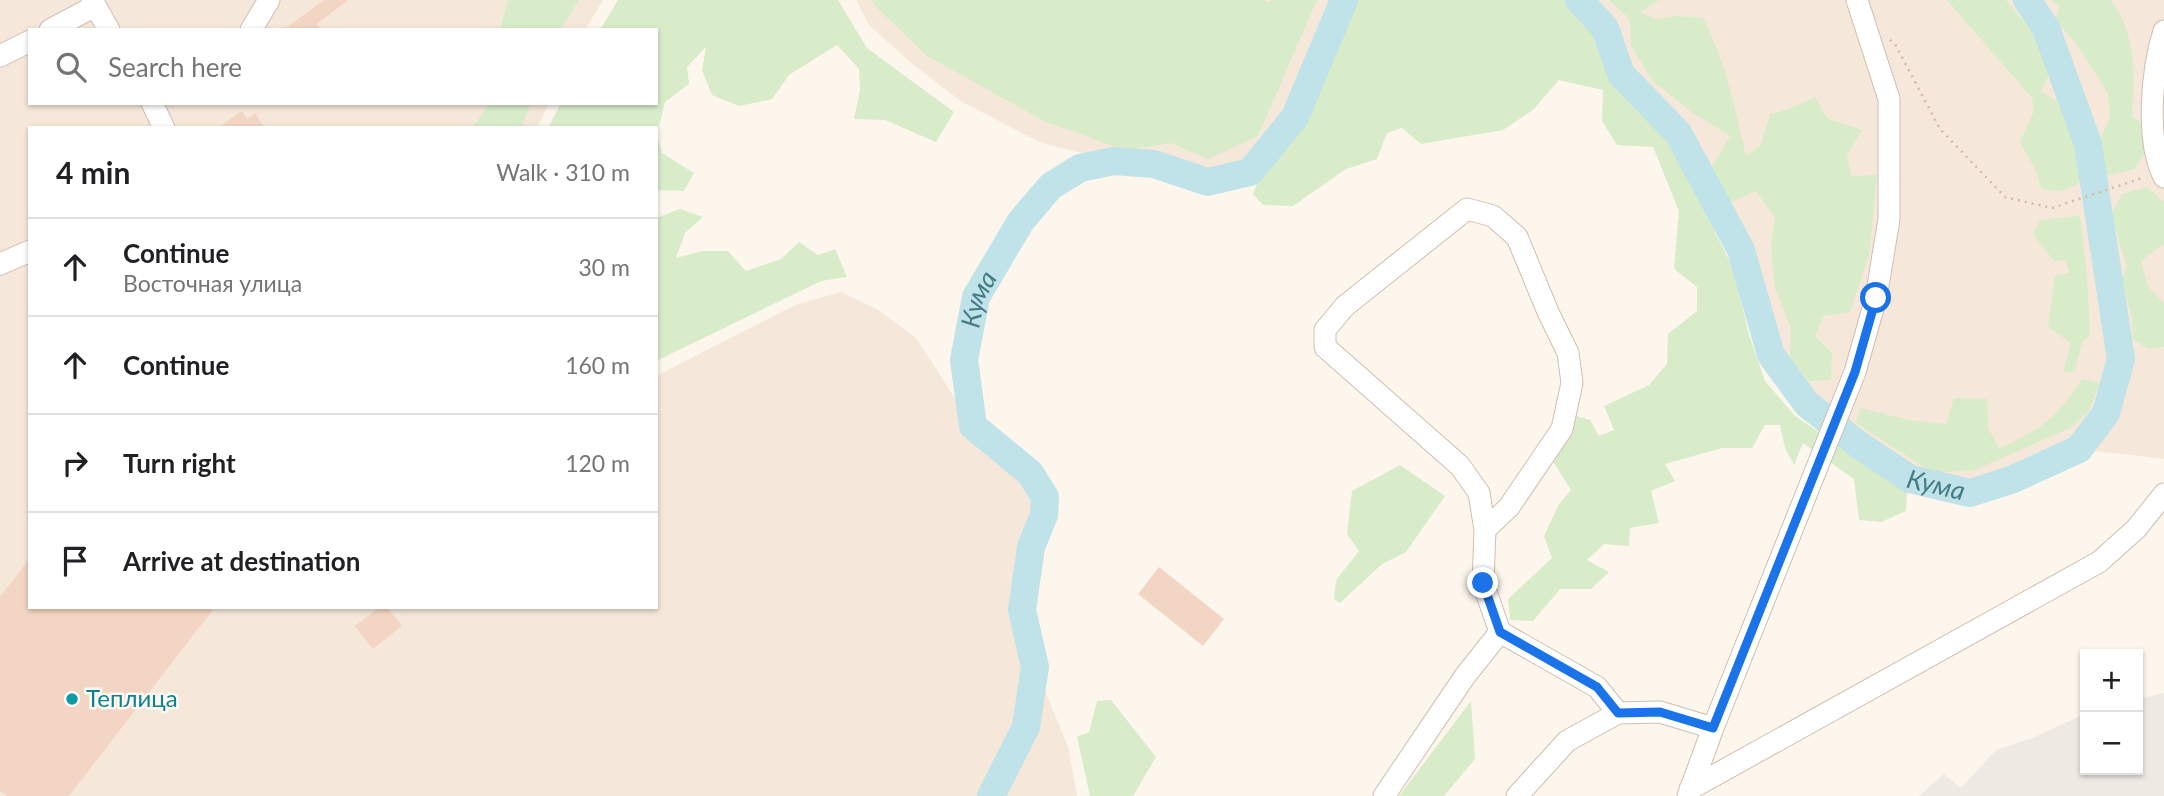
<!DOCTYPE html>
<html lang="en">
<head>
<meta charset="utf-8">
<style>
  body { margin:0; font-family:Lato,sans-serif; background:#f2f2f2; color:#202124 }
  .controls { position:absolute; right:21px; bottom:21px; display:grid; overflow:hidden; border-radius:0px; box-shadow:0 2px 5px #0004 }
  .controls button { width:63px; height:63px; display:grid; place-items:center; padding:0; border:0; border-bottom:2px solid #e0e0e0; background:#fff; color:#202124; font:35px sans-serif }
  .stop { position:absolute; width:21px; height:21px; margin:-16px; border:5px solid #1a73e8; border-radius:50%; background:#fff }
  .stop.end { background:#1a73e8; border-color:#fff; box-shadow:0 2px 7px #0008 }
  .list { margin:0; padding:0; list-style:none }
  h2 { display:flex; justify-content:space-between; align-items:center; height:91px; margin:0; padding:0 28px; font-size:30px }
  h2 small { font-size:23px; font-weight:400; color:#757577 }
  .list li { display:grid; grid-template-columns:46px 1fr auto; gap:21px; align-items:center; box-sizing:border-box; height:98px; padding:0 28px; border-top:2px solid #e0e0e0 }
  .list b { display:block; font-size:26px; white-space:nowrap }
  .list p { margin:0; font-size:23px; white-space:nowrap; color:#757577 }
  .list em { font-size:23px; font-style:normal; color:#757577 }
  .icon { flex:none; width:38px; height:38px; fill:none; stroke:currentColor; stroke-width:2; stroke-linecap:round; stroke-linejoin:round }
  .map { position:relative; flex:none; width:2164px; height:796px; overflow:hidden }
  .search { position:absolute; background:#fff; box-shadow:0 2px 5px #0004; left:28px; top:28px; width:630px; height:77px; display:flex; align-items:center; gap:18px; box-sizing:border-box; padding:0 24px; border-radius:0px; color:#757577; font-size:26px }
  .panel { position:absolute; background:#fff; box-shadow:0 2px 5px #0004; left:28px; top:126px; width:630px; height:483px; border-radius:0px }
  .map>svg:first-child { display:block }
  .residential { fill:#f5e8da }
  .industrial { fill:#efe9e4 }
  .green { fill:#d8ecc9 }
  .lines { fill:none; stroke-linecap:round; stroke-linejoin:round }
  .river { stroke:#bfe3e8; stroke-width:28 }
  .building { fill:#f3d5c3 }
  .minor-casing { stroke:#d1beb0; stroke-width:23 }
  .path { stroke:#d9b8a5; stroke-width:2.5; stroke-dasharray:2 5; stroke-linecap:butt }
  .minor { stroke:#fff; stroke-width:21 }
  .route { stroke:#1a73e8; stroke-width:9 }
  .culture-dot { fill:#0f9aa8; stroke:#fffaf3; stroke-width:2.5 }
  .labels { text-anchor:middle; stroke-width:5; stroke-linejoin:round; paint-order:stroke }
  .culture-label { font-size:24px; fill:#0d838f; stroke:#fffaf3; text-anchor:start }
  .water-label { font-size:26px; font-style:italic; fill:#437c86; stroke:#fffaf3 }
</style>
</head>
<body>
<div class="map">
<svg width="2164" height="796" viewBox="0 0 2164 796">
  <rect width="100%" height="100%" fill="#fdf6ec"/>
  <path class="residential" d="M 0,0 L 603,0 L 585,30 L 30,30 L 30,103 L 549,103 L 537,128 L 30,128 L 30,607 L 656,607 L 656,376 L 795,305 L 841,292 L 877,309 L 916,338 L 973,426 L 1030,473 L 1045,497 L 1044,515 L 1031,547 L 1022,610 L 1035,667 L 1068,746 L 1077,796 L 0,796 Z
    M 856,0 L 1344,0 L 1295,117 L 1250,172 L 1208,182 L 1154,164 L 1114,161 L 1042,143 L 962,102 L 910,62 L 869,25 Z
    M 1579,0 L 2164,0 L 2164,459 L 2079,449 L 2011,480 L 1970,493 L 1910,479 L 1859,445 L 1807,404 L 1771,355 L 1741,250 L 1678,133 L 1621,74 L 1605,28 Z"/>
  <path class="industrial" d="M 2164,693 L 2164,796 L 1919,796 L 1944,774 L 1961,788 L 1996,750 L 2030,739 L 2085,714 L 2085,770 L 2138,770 L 2138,699 Z"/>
  <path class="green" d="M 508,0 L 579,0 L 560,30 L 500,30 Z
    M 618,0 L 838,0 L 867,48 L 954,112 L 936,142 L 885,120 L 854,119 L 860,90 L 859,69 L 837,45 L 789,75 L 772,99 L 739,106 L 712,95 L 702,70 L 706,47 L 687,67 L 689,84 L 665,102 L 657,135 L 662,153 L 694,173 L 684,191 L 656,190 L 656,128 L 548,128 L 561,103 L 656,103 L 656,30 L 600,30 Z
    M 872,0 L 1261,0 L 1269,2 L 1271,0 L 1317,0 L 1258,136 L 1208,159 L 1171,143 L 1124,150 L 1044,121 L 927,56 L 876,7 Z
    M 1352,0 L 1564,0 L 1597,35 L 1612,80 L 1666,134 L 1733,268 L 1749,335 L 1765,381 L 1795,416 L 1907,492 L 1906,511 L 1881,522 L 1859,520 L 1854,479 L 1803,443 L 1794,465 L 1785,448 L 1780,425 L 1765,425 L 1752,448 L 1722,448 L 1665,464 L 1675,481 L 1651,491 L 1659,523 L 1630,528 L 1629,546 L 1604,544 L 1587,560 L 1609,572 L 1591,589 L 1560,589 L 1533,621 L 1510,620 L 1508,599 L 1552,558 L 1544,536 L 1559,504 L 1571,490 L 1550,457 L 1574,415 L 1590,420 L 1599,436 L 1614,430 L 1604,406 L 1649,385 L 1667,364 L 1668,334 L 1697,311 L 1697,287 L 1674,269 L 1679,211 L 1653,147 L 1617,145 L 1602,121 L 1603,90 L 1559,80 L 1533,110 L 1503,130 L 1421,144 L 1402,128 L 1387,133 L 1377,159 L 1346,169 L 1293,206 L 1263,205 L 1253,194 L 1259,179 L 1308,118 Z
    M 1609,0 L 1659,0 L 1640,12 L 1655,19 L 1676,16 L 1703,18 C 1726,62 1735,108 1746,156 L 1761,145 L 1770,114 L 1789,109 L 1815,97 L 1828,119 L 1862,130 L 1847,155 L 1851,176 L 1877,175 L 1869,255 L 1850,312 L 1824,316 L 1815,336 L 1832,353 L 1831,380 L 1809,381 L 1790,359 L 1791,329 L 1775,288 L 1771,249 L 1775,218 L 1756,191 L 1729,203 L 1711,168 L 1730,136 L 1693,113 L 1653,81 L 1631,46 L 1630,19 Z
    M 1947,0 L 2006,0 L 2032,32 L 2051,72 L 2041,91 L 2060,103 L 2070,125 L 2082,182 L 2061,191 L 2042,189 L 2034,167 L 2020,142 L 2034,111 L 2032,98 Z
    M 2051,0 L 2111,0 C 2136,33 2135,76 2132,116 L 2143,125 L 2145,152 L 2135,169 L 2106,176 L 2100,140 L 2110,117 L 2108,93 L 2078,46 L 2055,20 L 2060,6 Z
    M 490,103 L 531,103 L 521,128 L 472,128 Z
    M 2147,187 L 2164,202 L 2164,244 L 2141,261 L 2148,287 L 2164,303 L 2164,347 L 2148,349 L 2133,339 L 2132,319 L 2122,279 L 2127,267 L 2111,215 L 2122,194 Z
    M 680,209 L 703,217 L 685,233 L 676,258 L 702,251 L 728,251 L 746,271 L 781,259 L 799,242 L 818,255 L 835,249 L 847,277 L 821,281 L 656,361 L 656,218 Z
    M 2080,216 L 2087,276 L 2090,335 L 2082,342 L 2075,371 L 2063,372 L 2071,343 L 2048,327 L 2055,276 L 2069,273 L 2066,260 L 2054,261 L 2033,234 L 2040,220 Z
    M 2082,379 L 2100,383 L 2088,412 L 2070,428 L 1975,470 L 1933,473 L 1856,423 L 1860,408 L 1909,420 L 1946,424 L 1954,398 L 1987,399 L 1988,428 L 1999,448 C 2040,431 2058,417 2082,379 Z
    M 1400,465 L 1445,496 L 1406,552 L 1382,564 L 1340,603 L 1334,599 L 1336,580 L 1359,551 L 1347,534 L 1352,491 Z
    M 1111,700 L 1156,757 L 1133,796 L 1090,796 L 1077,737 L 1089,732 L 1097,701 Z
    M 1471,701 L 1475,759 L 1444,796 L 1399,796 Z"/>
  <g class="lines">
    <g class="river">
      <path id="s1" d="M 1579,0 L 1605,28 L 1621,74 L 1678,133 L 1741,250 L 1771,355 L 1807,404 L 1859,445 L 1910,479 L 1970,493 L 2011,480 L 2079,449 L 2106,413 L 2121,359 L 2088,144 L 2046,28 L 2027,0"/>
      <path id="s2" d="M 991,796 L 1026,727 L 1035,667 L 1022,610 L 1031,547 L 1044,515 L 1045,497 L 1030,473 L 973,426 L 964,360 L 976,297 L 1021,221 L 1051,186 L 1080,168 L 1114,161 L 1154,164 L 1208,182 L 1250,172 L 1295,117 L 1344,0"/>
    </g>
  </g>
  <path class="building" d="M 324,0 L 348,0 L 317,24 L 321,30 L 283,30 Z
    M 242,111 L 247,119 L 255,113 L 265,128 L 218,128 Z
    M 30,558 L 30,607 L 215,607 L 69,796 L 7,796 L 0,791 L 0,597 Z
    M 1159,567 L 1224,619 L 1203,646 L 1138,594 Z
    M 380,607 L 387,607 L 402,626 L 373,649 L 355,626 Z"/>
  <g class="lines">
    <defs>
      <path id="minor" d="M 92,0 L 109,30
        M 50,30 L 95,6
        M 251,30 L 269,0
        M 2164,31 C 2152,69 2145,140 2164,177
        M 0,56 L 30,41
        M 152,103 L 164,128
        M 0,264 L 30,251
        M 1485,530 L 1509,507 L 1562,429 L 1572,383 L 1568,353 L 1548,312 L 1517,237 L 1493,216 L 1467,209 L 1345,306 L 1325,330 L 1325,347 L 1460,466 L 1479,493 L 1485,530 L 1483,583 L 1500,632 L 1597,687 L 1618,713
        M 1690,789 L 2099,562 L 2136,529 L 2164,494
        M 1384,796 L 1465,676 L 1500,632
        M 1517,796 L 1567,741 L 1618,713 L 1660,712 L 1713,728
        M 1688,796 L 1713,728 L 1855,372 L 1876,298 L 1889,219 L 1889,99 L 1857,0"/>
    </defs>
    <use href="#minor" class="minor-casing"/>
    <path class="path" d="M 1890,40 L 1895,44 L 1940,129 L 2005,197 L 2052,208 L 2145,177"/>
    <use href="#minor" class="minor"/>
  </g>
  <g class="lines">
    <path class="route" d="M 1483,583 L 1500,632 L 1597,687 L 1618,713 L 1660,712 L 1713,728 L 1855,372 L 1876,298"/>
  </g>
  <circle class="culture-dot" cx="72" cy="699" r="7"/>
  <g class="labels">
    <g class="culture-label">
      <text x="86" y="707">Теплица</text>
    </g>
    <g class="water-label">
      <text dy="9" stroke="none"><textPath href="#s2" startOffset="544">Кума</textPath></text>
      <text dy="9" stroke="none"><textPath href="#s1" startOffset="626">Кума</textPath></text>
    </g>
  </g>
</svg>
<div class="controls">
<button>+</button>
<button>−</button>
</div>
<div class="stop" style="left:1876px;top:298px"></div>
<div class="stop end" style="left:1483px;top:583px"></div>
<div class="search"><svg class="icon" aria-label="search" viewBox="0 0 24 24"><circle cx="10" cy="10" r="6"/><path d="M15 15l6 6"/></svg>Search here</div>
<section class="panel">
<h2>4 min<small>Walk · 310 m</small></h2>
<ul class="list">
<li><svg class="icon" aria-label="ahead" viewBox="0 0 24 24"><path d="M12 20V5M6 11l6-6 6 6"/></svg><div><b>Continue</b><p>Восточная улица</p></div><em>30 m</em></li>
<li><svg class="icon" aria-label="ahead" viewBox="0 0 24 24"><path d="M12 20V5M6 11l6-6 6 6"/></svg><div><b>Continue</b></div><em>160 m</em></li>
<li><svg class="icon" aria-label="right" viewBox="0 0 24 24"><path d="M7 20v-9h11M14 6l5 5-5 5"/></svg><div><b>Turn right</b></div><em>120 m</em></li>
<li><svg class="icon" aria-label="arrive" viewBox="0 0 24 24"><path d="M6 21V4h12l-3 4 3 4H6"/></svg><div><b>Arrive at destination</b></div></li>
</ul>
</section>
</div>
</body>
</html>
